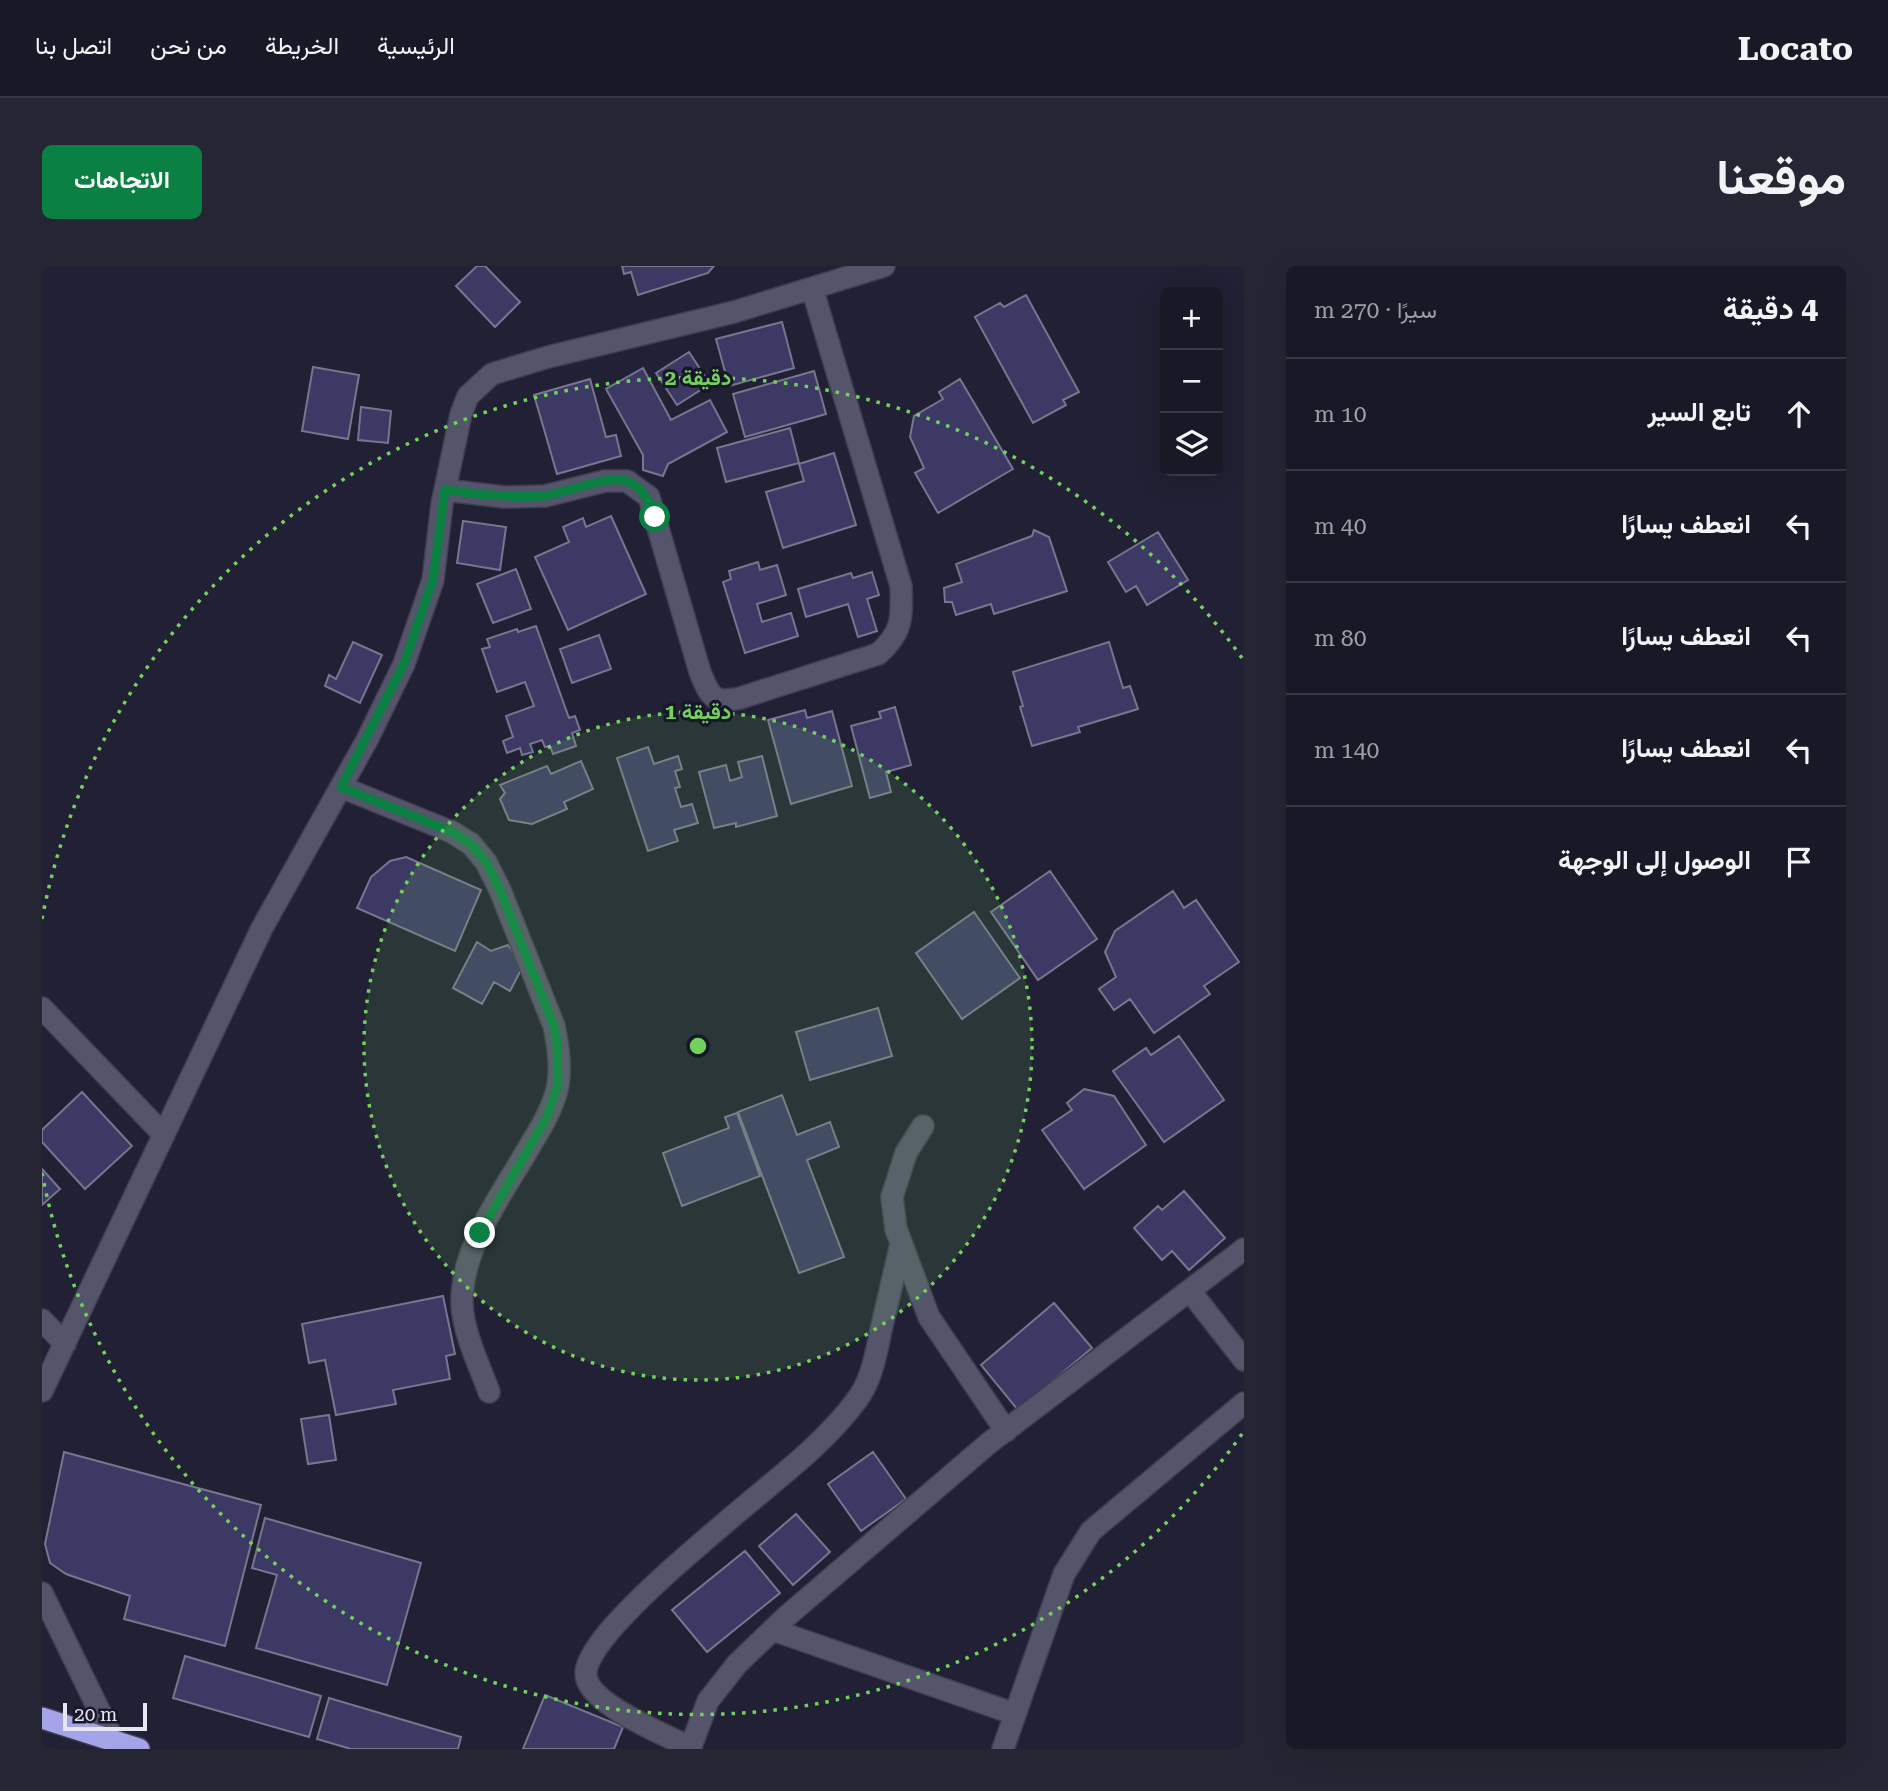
<!DOCTYPE html>
<html lang="ar">
<head>
<meta charset="utf-8">
<style>
  body { margin:0; font-family:"Roboto Serif",Vazirmatn,serif; background:#262533; color:#f1f3f6; direction:rtl }
  .controls { position:absolute; right:21px; top:21px; display:grid; overflow:hidden; border-radius:10px; box-shadow:0 7px 28px #0002 }
  .controls button { width:63px; height:63px; display:grid; place-items:center; padding:0; border:0; border-bottom:2px solid #373744; background:#191827; color:#f1f3f6; font:35px sans-serif }
  .scale { position:absolute; left:21px; bottom:18px; width:84px; box-sizing:border-box; padding-left:7px; border:4px solid #e5e5f3; border-top:0; font-size:19px; line-height:24px; white-space:nowrap; color:#e5e5f3; -webkit-text-stroke:5px #18172a; paint-order:stroke }
  .stop { position:absolute; width:21px; height:21px; margin:-16px; border:5px solid #0b8043; border-radius:50%; background:#fff }
  .stop.end { background:#0b8043; border-color:#fff; box-shadow:0 2px 7px #0008 }
  .list { margin:0; padding:0; list-style:none }
  h2 { display:flex; justify-content:space-between; align-items:center; height:91px; margin:0; padding:0 28px; font-size:30px }
  h2 small { font-size:23px; font-weight:400; color:#9fa0a7 }
  .list li { display:grid; grid-template-columns:46px 1fr auto; gap:21px; align-items:center; box-sizing:border-box; height:112px; padding:0 28px; border-top:2px solid #373744 }
  .list b { display:block; font-size:26px; white-space:nowrap }
  .list em { font-size:23px; font-style:normal; color:#9fa0a7 }
  .icon { flex:none; width:38px; height:38px; fill:none; stroke:currentColor; stroke-width:2; stroke-linecap:round; stroke-linejoin:round }
  .map { position:relative; flex:none; width:1202px; height:1483px; overflow:hidden; direction:ltr; border-radius:10px }
  header { display:flex; align-items:center; gap:42px; box-sizing:border-box; height:98px; padding:0 35px; background:#191827; border-bottom:2px solid #373744 }
  header strong { font-size:33px }
  nav { display:flex; gap:38px; margin-inline-start:auto; font-size:24px }
  .intro { display:flex; align-items:center; justify-content:space-between; box-sizing:border-box; height:168px; padding:0 42px }
  h1 { margin:0; font-size:49px }
  .button { padding:18px 32px; border-radius:10px; background:#0b8043; color:#fff; font-size:24px; font-weight:700 }
  main { display:flex; gap:42px; padding:0 42px }
  aside { flex:1; background:#191827; border-radius:10px; box-shadow:0 7px 28px #0002 }
  .map>svg:first-child { display:block }
  .building { fill:#3c3964; stroke:#76768e; stroke-width:2 }
  .lines { fill:none; stroke-linecap:round; stroke-linejoin:round }
  .minor-casing { stroke:#3f3e50; stroke-width:24 }
  .highway-casing { stroke:#3f3e50; stroke-width:24 }
  .minor { stroke:#54546b; stroke-width:21 }
  .highway { stroke:#a6a4e9; stroke-width:21 }
  .route { stroke:#0b8043; stroke-width:9 }
  .ring { fill:none; stroke:#73d25c; stroke-width:3.5; stroke-dasharray:3.5 7 }
  .centre { fill:#73d25c; stroke:#18172a; stroke-width:3.5 }
  .ring-label { font-size:21px; text-anchor:middle; font-weight:bold; fill:#73d25c; stroke:#18172a; stroke-width:6; stroke-linejoin:round; paint-order:stroke }
</style>
</head>
<body>
<header>
<strong>Locato</strong>
<nav><a>الرئيسية</a><a>الخريطة</a><a>من نحن</a><a>اتصل بنا</a></nav>
</header>
<div class="intro"><h1>موقعنا</h1><a class="button">الاتجاهات</a></div>
<main>
<aside>
<h2>4 دقيقة<small>سيرًا · 270 m</small></h2>
<ul class="list">
<li><svg class="icon" aria-label="ahead" viewBox="0 0 24 24"><path d="M12 20V5M6 11l6-6 6 6"/></svg><div><b>تابع السير</b></div><em>10 m</em></li>
<li><svg class="icon" aria-label="left" viewBox="0 0 24 24"><path d="M17 20v-9H6M10 6l-5 5 5 5"/></svg><div><b>انعطف يسارًا</b></div><em>40 m</em></li>
<li><svg class="icon" aria-label="left" viewBox="0 0 24 24"><path d="M17 20v-9H6M10 6l-5 5 5 5"/></svg><div><b>انعطف يسارًا</b></div><em>80 m</em></li>
<li><svg class="icon" aria-label="left" viewBox="0 0 24 24"><path d="M17 20v-9H6M10 6l-5 5 5 5"/></svg><div><b>انعطف يسارًا</b></div><em>140 m</em></li>
<li><svg class="icon" aria-label="arrive" viewBox="0 0 24 24"><path d="M6 21V4h12l-3 4 3 4H6"/></svg><div><b>الوصول إلى الوجهة</b></div></li>
</ul>
</aside>
<div class="map">
<svg width="1202" height="1483" viewBox="0 0 1202 1483">
  <rect width="100%" height="100%" fill="#212034"/>
  <path class="building" d="M 435,0 L 443,0 L 478,36 L 453,61 L 414,20 Z
    M 580,0 L 672,0 L 666,7 L 596,29 L 589,6 L 582,8 Z
    M 984,29 L 1037,126 L 1021,134 L 1024,139 L 991,157 L 933,51 L 958,37 L 962,41 Z
    M 740,56 L 752,102 L 687,120 L 674,73 Z
    M 647,86 L 668,118 L 635,139 L 614,107 Z
    M 271,101 L 317,109 L 306,173 L 260,165 Z
    M 601,102 L 629,154 L 668,134 L 685,166 L 626,198 L 621,210 L 601,204 L 601,189 L 564,123 Z
    M 772,105 L 784,148 L 703,171 L 691,128 Z
    M 548,113 L 564,171 L 574,169 L 579,190 L 515,208 L 492,129 Z
    M 918,113 L 971,203 L 896,247 L 873,207 L 882,202 L 868,171 L 872,150 L 901,133 L 897,126 Z
    M 319,141 L 349,145 L 346,177 L 316,174 Z
    M 748,162 L 757,197 L 684,216 L 675,182 Z
    M 792,187 L 814,259 L 741,282 L 724,226 L 762,215 L 757,198 Z
    M 569,250 L 604,328 L 526,364 L 493,291 L 527,276 L 521,261 L 541,252 L 544,261 Z
    M 421,255 L 464,261 L 458,304 L 415,297 Z
    M 992,264 L 1007,271 L 1025,325 L 952,348 L 949,338 L 914,349 L 910,336 L 903,336 L 902,322 L 920,316 L 914,298 L 990,270 Z
    M 1116,266 L 1146,314 L 1105,339 L 1094,320 L 1084,326 L 1066,296 Z
    M 716,296 L 718,304 L 735,299 L 744,329 L 715,338 L 720,356 L 749,347 L 756,370 L 703,387 L 681,316 L 689,313 L 687,305 Z
    M 474,303 L 489,343 L 451,357 L 435,318 Z
    M 830,306 L 837,329 L 825,333 L 835,365 L 816,371 L 806,338 L 764,351 L 756,323 L 809,307 L 811,312 Z
    M 494,360 L 527,452 L 533,450 L 538,464 L 530,467 L 534,480 L 511,488 L 508,480 L 503,481 L 500,474 L 488,478 L 491,486 L 480,489 L 478,482 L 465,487 L 461,475 L 471,471 L 464,450 L 492,440 L 483,416 L 455,426 L 440,383 L 448,381 L 445,373 L 475,363 L 476,366 Z
    M 557,369 L 569,403 L 530,417 L 518,383 Z
    M 311,376 L 340,389 L 318,437 L 283,420 L 287,409 L 294,413 Z
    M 1067,376 L 1081,422 L 1088,420 L 1096,443 L 1036,461 L 1038,466 L 990,480 L 978,441 L 981,440 L 971,406 Z
    M 853,441 L 869,499 L 844,506 L 849,526 L 828,532 L 809,460 L 839,452 L 837,446 Z
    M 763,444 L 765,452 L 790,445 L 810,520 L 749,538 L 726,454 Z
    M 606,481 L 612,498 L 636,490 L 640,503 L 633,505 L 638,521 L 633,522 L 639,541 L 650,538 L 656,557 L 632,564 L 636,575 L 606,585 L 575,492 Z
    M 720,490 L 735,550 L 694,561 L 694,557 L 672,562 L 657,506 L 684,499 L 688,515 L 700,511 L 696,496 Z
    M 539,495 L 551,523 L 522,536 L 525,543 L 490,558 L 467,554 L 458,533 L 463,527 L 458,519 L 505,500 L 509,508 Z
    M 364,591 L 439,624 L 413,685 L 315,642 L 329,611 L 348,595 Z
    M 1008,605 L 1055,673 L 996,714 L 949,646 Z
    M 1131,625 L 1142,642 L 1154,634 L 1197,696 L 1162,720 L 1168,728 L 1112,767 L 1088,733 L 1072,744 L 1057,723 L 1074,711 L 1063,686 L 1073,665 Z
    M 932,646 L 978,712 L 920,753 L 874,687 Z
    M 435,676 L 449,685 L 466,679 L 481,700 L 468,725 L 452,716 L 440,738 L 411,722 Z
    M 836,742 L 850,790 L 768,814 L 754,766 Z
    M 1137,770 L 1182,834 L 1122,876 L 1071,805 L 1104,782 L 1109,789 Z
    M 1042,823 L 1072,830 L 1104,879 L 1042,923 L 1000,864 L 1030,844 L 1025,837 Z
    M 40,826 L 90,880 L 43,923 L 0,876 L 0,864 Z
    M 740,829 L 755,869 L 788,856 L 797,881 L 765,894 L 802,991 L 757,1007 L 696,846 Z
    M 695,847 L 718,910 L 640,940 L 621,887 L 687,862 L 683,851 Z
    M 0,903 L 18,923 L 0,939 Z
    M 1142,925 L 1183,972 L 1147,1004 L 1130,985 L 1120,994 L 1092,962 L 1116,940 L 1120,944 Z
    M 401,1030 L 413,1088 L 404,1090 L 408,1113 L 351,1124 L 354,1138 L 294,1149 L 283,1094 L 267,1097 L 260,1058 Z
    M 1012,1037 L 1050,1082 L 976,1144 L 939,1099 Z
    M 287,1149 L 294,1194 L 266,1198 L 259,1153 Z
    M 22,1186 L 219,1239 L 183,1380 L 82,1353 L 88,1330 L 24,1308 L 8,1297 L 3,1278 Z
    M 831,1186 L 864,1233 L 819,1265 L 786,1218 Z
    M 754,1248 L 788,1286 L 751,1319 L 717,1280 Z
    M 223,1252 L 379,1297 L 345,1419 L 214,1382 L 235,1309 L 210,1302 Z
    M 703,1285 L 738,1327 L 665,1386 L 630,1344 Z
    M 143,1390 L 279,1430 L 267,1471 L 131,1432 Z
    M 503,1429 L 581,1461 L 572,1483 L 481,1483 Z
    M 287,1432 L 419,1471 L 416,1483 L 309,1483 L 275,1473 Z"/>
  <g class="lines">
    <defs>
      <path id="minor" d="M 403,224 L 462,231 L 503,230 L 563,215 L 585,215 L 607,231 L 658,406 C 668,430 670,438 698,432 L 836,388 C 861,366 860,352 859,320 L 770,22
        M 299,521 L 410,566 L 429,578 L 444,596 L 458,624 L 512,760 C 516,778 519,800 516,819 C 512,840 500,860 489,878 C 462,926 418,981 420,1039 C 422,1069 437,1098 447,1126
        M 0,742 L 122,869
        M 881,860 L 864,887 L 850,931 L 854,963 L 887,1051 L 964,1165
        M 1148,1025 L 1202,1094
        M 0,1054 L 23,1078
        M 0,1125 L 220,662 L 325,474 L 362,398 L 391,314 L 400,238 L 419,148 L 426,130 L 450,108 L 506,91 L 692,46 L 842,0
        M 0,1327 L 72,1475
        M 731,1364 L 973,1448
        M 649,1482 C 625,1469 544,1438 544,1408 C 543,1361 732,1220 771,1182 C 786,1168 802,1151 814,1135 C 831,1113 834,1086 840,1060 C 846,1033 853,1005 859,978
        M 648,1483 L 666,1435 L 695,1398 L 745,1350 L 947,1177 L 1202,983
        M 961,1483 L 1022,1308 L 1049,1265 L 1202,1137"/>
      <path id="highway" d="M 0,1452 L 97,1483"/>
    </defs>
    <use href="#minor" class="minor-casing"/>
    <use href="#highway" class="highway-casing"/>
    <use href="#minor" class="minor"/>
    <use href="#highway" class="highway"/>
  </g>
  <g class="lines">
    <path class="route" d="M 438,967 L 505,851 L 516,819 L 515,777 L 512,760 L 458,624 L 444,596 L 429,578 L 410,566 L 299,521 L 362,398 L 391,314 L 403,224 C 435,228 467,232 500,230 C 523,228 563,209 584,215 C 601,220 608,237 613,251"/>
  </g>
  <circle cx="656" cy="780" r="334" fill="#73d25c" fill-opacity=".12"/>
  <g class="ring">
    <circle cx="656" cy="780" r="334"/>
    <path d="M1200 1168A668 668 0 0 1 0 907M0 653A668 668 0 0 1 1200 392"/>
  </g>
  <circle cx="656" cy="780" r="10" class="centre"/>
  <g class="ring-label">
    <text x="656" y="119">2 دقيقة</text>
    <text x="656" y="453">1 دقيقة</text>
  </g>
</svg>
<div class="controls">
<button>+</button>
<button>−</button>
<button><svg class="icon" aria-label="layers" viewBox="0 0 24 24"><path d="M12 4l9 5-9 5-9-5zM3 14l9 5 9-5"/></svg></button>
</div>
<div class="scale">20 m</div>
<div class="stop" style="left:613px;top:251px"></div>
<div class="stop end" style="left:438px;top:967px"></div>
</div>
</main>
</body>
</html>
